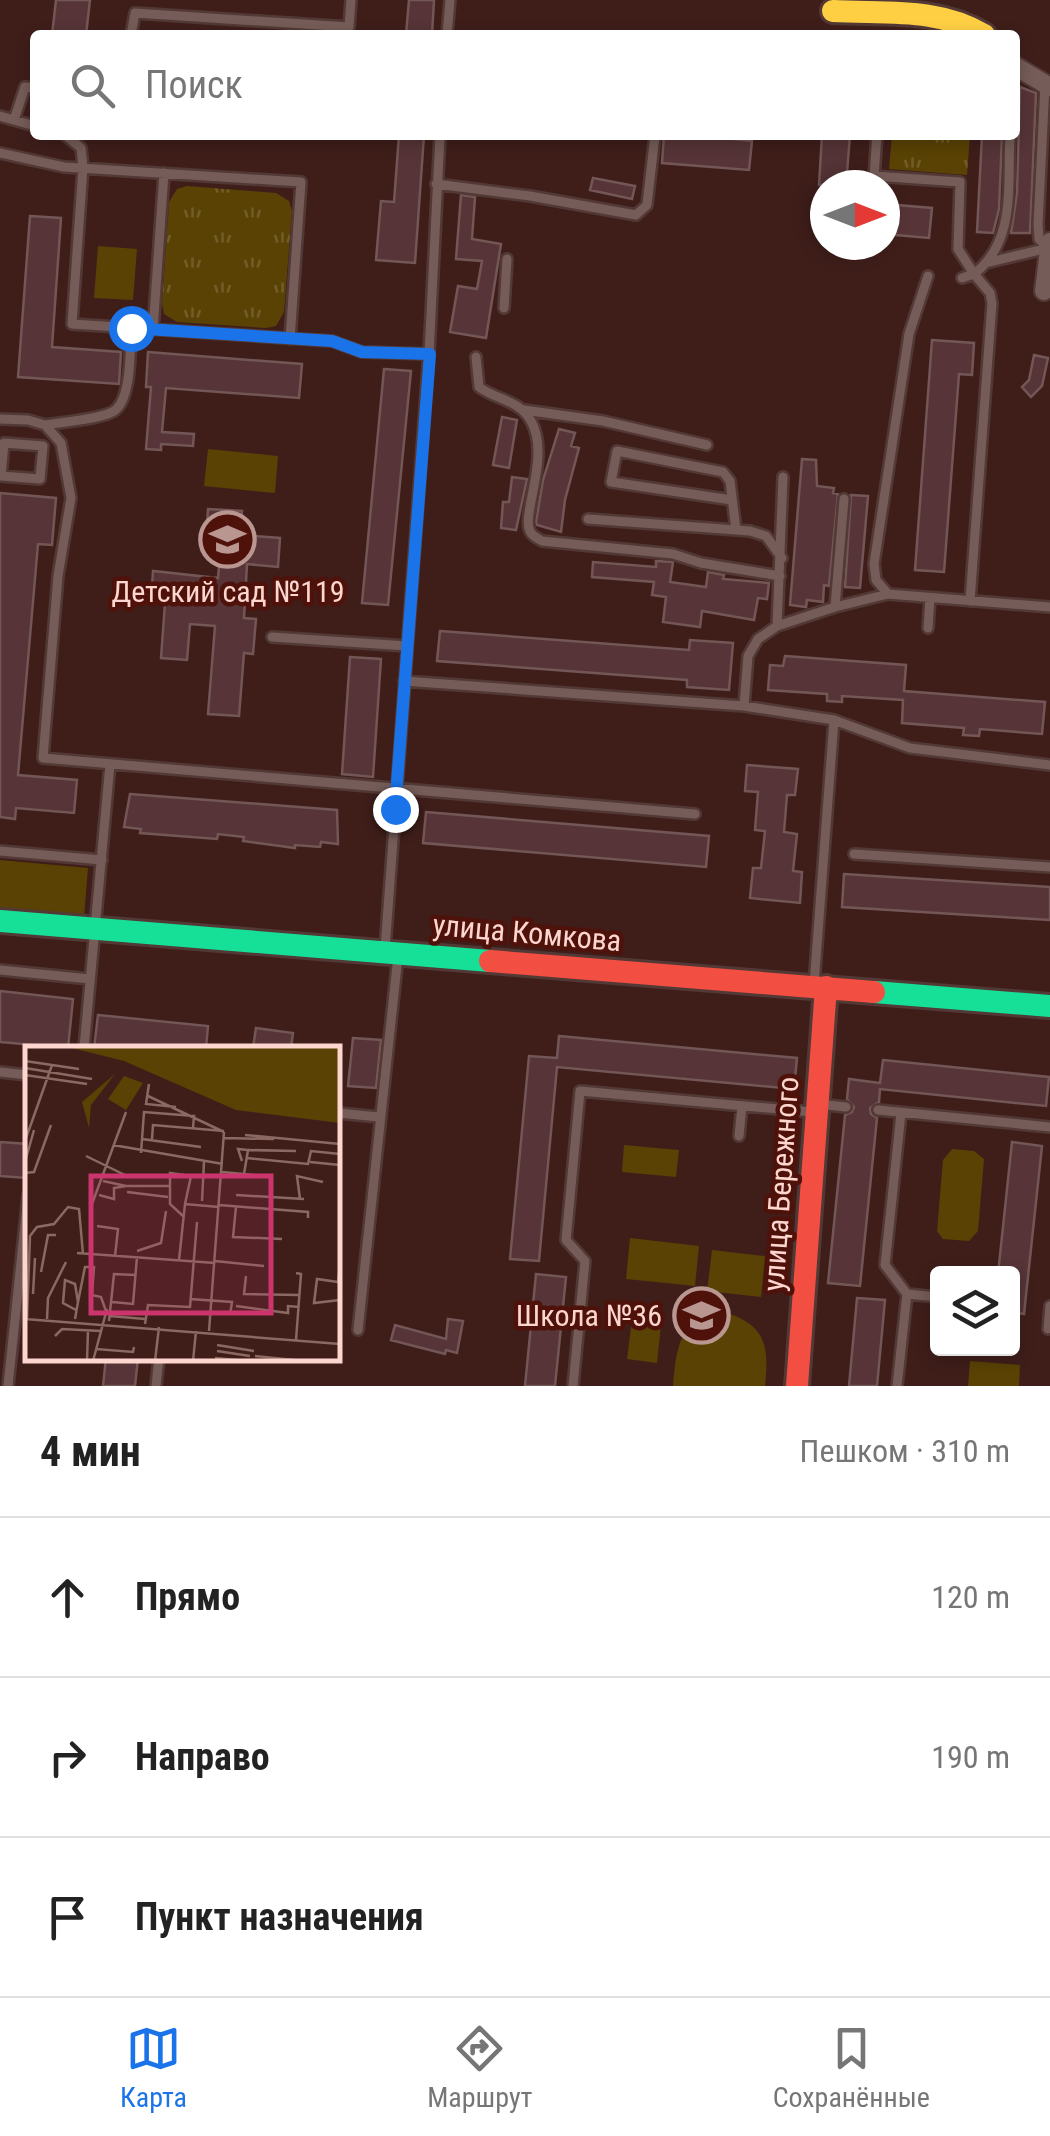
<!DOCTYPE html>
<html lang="ru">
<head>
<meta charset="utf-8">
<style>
  body { margin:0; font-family:"Roboto Condensed",sans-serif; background:#f2f2f2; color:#222 }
  .controls { position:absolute; right:30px; bottom:30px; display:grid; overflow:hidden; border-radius:10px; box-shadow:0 5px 15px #0003 }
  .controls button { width:90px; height:90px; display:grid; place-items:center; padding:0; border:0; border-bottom:2px solid #e0e0e0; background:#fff; color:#222; font:50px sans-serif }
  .compass { position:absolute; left:810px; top:170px; width:90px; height:90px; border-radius:50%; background:#fff; box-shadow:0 5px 15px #0003; rotate:90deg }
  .stop { position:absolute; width:30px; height:30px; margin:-22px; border:8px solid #1a73e8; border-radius:50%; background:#fff }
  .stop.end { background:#1a73e8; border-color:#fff; box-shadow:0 2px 10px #0008 }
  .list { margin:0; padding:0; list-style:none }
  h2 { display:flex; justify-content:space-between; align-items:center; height:130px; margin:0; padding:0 40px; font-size:42px }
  h2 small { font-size:32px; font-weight:400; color:#767676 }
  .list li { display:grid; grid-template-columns:65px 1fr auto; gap:30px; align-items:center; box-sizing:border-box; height:160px; padding:0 40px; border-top:2px solid #e0e0e0 }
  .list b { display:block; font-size:38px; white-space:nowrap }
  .list em { font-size:32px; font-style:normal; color:#767676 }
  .icon { flex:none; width:55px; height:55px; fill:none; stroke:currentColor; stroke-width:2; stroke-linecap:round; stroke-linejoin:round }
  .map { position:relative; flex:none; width:1050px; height:1386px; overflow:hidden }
  .search { position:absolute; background:#fff; box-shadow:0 5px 15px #0003; left:30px; right:30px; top:30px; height:110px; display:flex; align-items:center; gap:25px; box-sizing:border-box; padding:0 35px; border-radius:10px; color:#767676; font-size:38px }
  .sheet { height:610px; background:#fff }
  nav { display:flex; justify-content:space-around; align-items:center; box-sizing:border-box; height:140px; border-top:2px solid #e0e0e0; background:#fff; font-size:28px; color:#767676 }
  nav a { display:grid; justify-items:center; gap:5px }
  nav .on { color:#1a73e8 }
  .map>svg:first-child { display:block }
  .grass { fill:#594204 }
  .park { fill:url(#park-tufts) }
  .building { fill:#563437; stroke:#735656; stroke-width:2.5 }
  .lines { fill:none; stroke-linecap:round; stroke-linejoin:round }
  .lane-casing { stroke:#523935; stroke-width:14 }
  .street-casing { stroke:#523935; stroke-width:22 }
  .fast-casing { stroke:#523935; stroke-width:28 }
  .slow-casing { stroke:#523935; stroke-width:28 }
  .jam-casing { stroke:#523935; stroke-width:28 }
  .lane { stroke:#755c58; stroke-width:9 }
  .street { stroke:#755c58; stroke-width:18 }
  .fast { stroke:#16e098; stroke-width:22 }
  .slow { stroke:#ffcf43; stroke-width:22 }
  .jam { stroke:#f24e42; stroke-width:22 }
  .route { stroke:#1a73e8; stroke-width:12 }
  .labels { text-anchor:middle; stroke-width:9; stroke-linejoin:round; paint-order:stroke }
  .poi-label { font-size:30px; fill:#fdd6cf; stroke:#4e120b }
  .street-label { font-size:30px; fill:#fdd6cf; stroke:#4e120b }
  .inset-road { fill:none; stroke:#8b6862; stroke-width:2.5 }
  .view { fill:#cb346c; fill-opacity:0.15; stroke:#cb346c; stroke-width:5 }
  .inset-edge { fill:none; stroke:#fdd6cf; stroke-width:5 }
</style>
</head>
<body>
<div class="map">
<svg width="1050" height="1386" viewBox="0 0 1050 1386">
  <defs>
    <pattern id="park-tufts" width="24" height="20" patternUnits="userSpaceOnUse" patternTransform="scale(2.5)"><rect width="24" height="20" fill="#594204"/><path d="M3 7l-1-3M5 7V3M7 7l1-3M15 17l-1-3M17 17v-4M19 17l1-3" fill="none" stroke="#725d28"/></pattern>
  </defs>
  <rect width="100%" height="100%" fill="#3f1e1a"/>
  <path class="grass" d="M 98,246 L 137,249 L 133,300 L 94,298 Z
    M 208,449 L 278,456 L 275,493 L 204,486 Z
    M 0,860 L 88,868 L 84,917 L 0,910 Z
    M 624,1145 L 679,1150 L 676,1177 L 622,1172 Z
    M 952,1149 L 974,1151 L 984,1159 L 978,1231 L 969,1241 L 943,1239 L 937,1231 L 943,1160 Z
    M 630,1238 L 699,1246 L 695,1286 L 626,1279 Z
    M 712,1250 L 765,1256 L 761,1297 L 707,1291 Z
    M 633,1312 L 662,1315 L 657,1363 L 627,1359 Z
    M 727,1313 C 767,1326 769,1348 765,1386 L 673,1386 C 677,1345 679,1317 727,1313 Z
    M 970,1361 L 1020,1365 L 1019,1386 L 968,1386 Z"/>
  <path class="park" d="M 892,135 L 970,135 L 967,175 L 889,169 Z
    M 187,186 L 276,193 L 289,201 L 292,211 L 284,312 L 276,326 L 266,328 L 177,322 L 164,314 L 162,304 L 169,202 L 177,189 Z"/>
  <path class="building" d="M 56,0 L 90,0 L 86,35 L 52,35 Z
    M 409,0 L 434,0 L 432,35 L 406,35 Z
    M 1020,87 L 1036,93 L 1030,233 L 1011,233 L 1017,193 Z
    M 399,135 L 424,135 L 415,263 L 376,260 L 381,201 L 394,202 Z
    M 664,135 L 724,135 L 723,138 L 752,141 L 749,170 L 662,163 Z
    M 822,135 L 850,135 L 846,185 L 819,185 Z
    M 982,135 L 1002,135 L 999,209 L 993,233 L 977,232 Z
    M 593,178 L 635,186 L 632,199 L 590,190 Z
    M 461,195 L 475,197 L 472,239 L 501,244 L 486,338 L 450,332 L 458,286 L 477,289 L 482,261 L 456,259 Z
    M 885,204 L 932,208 L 929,238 L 885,234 Z
    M 30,216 L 61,218 L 52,347 L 121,352 L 119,384 L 18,377 Z
    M 932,340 L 974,343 L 972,375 L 959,374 L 944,572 L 915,570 Z
    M 148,352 L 302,364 L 299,398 L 166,388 L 162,432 L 194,434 L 193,446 L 161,444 L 161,450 L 146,449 L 151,387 L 146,387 Z
    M 1034,355 L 1048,358 L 1042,386 L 1031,397 L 1022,387 L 1029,380 Z
    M 384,369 L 411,371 L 388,605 L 362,603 Z
    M 502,417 L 517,420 L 509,468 L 493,465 Z
    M 559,429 L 575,433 L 571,446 L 579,448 L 565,500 L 561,532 L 537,525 L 536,522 L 543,480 Z
    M 802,459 L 816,460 L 817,486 L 834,488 L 833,493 L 838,494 L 829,586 L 824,585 L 823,602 L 807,600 L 806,607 L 790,605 Z
    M 512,477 L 527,479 L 516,530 L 501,528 L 503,502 L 509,502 Z
    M 0,493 L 56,498 L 52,545 L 38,544 L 18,775 L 77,780 L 74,813 L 16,808 L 15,819 L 0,817 Z
    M 851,495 L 868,496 L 860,588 L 845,587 Z
    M 208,509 L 242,511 L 240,535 L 280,538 L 278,567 L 247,564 L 244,618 L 256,619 L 253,654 L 244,653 L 239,716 L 208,714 L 215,626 L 190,624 L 187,660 L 161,658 L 165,603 L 151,602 L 153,571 L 218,578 L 221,543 L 206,542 Z
    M 656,561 L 673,562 L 670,582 L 706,587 L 708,572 L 724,575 L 723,579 L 769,583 L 767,599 L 758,598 L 754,620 L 702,611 L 700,627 L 663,622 L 666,597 L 652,595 L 654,582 L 592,577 L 593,562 L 656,567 Z
    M 440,631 L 689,650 L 690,640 L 733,643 L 729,690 L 687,687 L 687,680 L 437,661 Z
    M 785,656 L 906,665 L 904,691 L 1045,702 L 1042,734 L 980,729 L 979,736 L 963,735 L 964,728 L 902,723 L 903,700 L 842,696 L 842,702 L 827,701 L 827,694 L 768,690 L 770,665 L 783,666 Z
    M 350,657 L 381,659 L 373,777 L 342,774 Z
    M 747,765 L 798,769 L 795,795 L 787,795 L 784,832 L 797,834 L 793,871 L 802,872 L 800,903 L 750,898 L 753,868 L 761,868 L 765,831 L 755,830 L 758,792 L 745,791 Z
    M 130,794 L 337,810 L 338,844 L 321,842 L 320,847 L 295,845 L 295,848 L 243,841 L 244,837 L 218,834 L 217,839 L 140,833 L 141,829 L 124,827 Z
    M 426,812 L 709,836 L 706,867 L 423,843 Z
    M 844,874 L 1050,887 L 1050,920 L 842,907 Z
    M 0,991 L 73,999 L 68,1048 L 0,1042 Z
    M 98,1015 L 208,1026 L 206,1048 L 94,1048 Z
    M 256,1028 L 293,1033 L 291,1048 L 253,1048 Z
    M 559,1036 L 797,1058 L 794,1089 L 557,1067 L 539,1261 L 510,1259 L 529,1056 L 557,1058 Z
    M 353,1038 L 381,1040 L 376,1088 L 348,1086 Z
    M 883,1060 L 1049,1077 L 1046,1106 L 880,1089 L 879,1102 L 870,1108 L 871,1114 L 877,1118 L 860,1286 L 828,1283 L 845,1115 L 852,1112 L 854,1107 L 847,1099 L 849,1079 L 880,1083 Z
    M 0,1142 L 28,1144 L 26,1178 L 0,1176 Z
    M 1012,1142 L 1042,1146 L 1024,1314 L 1012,1312 L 1012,1274 L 998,1274 Z
    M 536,1274 L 566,1277 L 555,1386 L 525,1386 Z
    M 857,1298 L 885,1300 L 877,1386 L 849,1386 Z
    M 448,1319 L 463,1321 L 457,1353 L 446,1350 L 445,1354 L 391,1340 L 395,1325 L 446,1339 Z
    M 106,1358 L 138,1358 L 135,1386 L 103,1386 Z"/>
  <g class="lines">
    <defs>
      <path id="lane" d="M 131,35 L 135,13 L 349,27 L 351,0
        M 447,35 L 450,0
        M 0,116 L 35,126
        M 14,120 L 25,87 L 35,88
        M 65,135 L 81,148 L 83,167 L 72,324 L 332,341 L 362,352 L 429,354
        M 877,135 L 874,176 L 960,182 L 958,249 L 974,274 C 1017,241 1007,184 1010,135
        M 0,153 L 64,167 L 301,182 L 290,339
        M 436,184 L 530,196 L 636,215 L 647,205 L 655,135
        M 990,262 L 1048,248 L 1039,239 L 1038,224 L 1045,85
        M 962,278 L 974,274 L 990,293 L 992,303 L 970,601
        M 504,308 L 507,259
        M 153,330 L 164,173
        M 476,357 L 479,387 C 496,400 520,400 531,421 C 551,456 521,514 530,531 C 532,536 537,538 542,541 L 673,554 L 701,563 L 780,576
        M 524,410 L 603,421 L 707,445
        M 0,419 L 28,420 L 45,425 L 61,443 L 71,498 L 58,576 L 43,758 L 695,814
        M 45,425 C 62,422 102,419 114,411 C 132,399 130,348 131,328
        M 4,443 L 43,446 L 40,479 L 1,476 Z
        M 732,500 L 611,482 L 617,451 L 723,472 L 730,481 L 736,530
        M 588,519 L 750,531 L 766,536 L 782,558
        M 888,594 L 876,580 L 874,564 L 909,334 L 928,276
        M 835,607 L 844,499
        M 777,626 L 783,477
        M 928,628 L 930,598
        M 272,637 L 407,646
        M 404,681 L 744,706 L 834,720 L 814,985
        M 744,706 L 748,656 L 758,639 L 777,626 L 835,607 L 888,594 L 1050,607
        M 834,720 L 910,748 L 1050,765
        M 0,851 L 102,860
        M 854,854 L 1050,867
        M 385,949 L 429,354 L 440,135
        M 0,970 L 90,979
        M 84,1048 L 110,764
        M 0,1072 L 28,1075
        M 818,1104 L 846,1107
        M 878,1110 L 1050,1127
        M 338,1113 L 379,1117
        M 739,1136 L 742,1106
        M 907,1294 L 938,1297
        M 1048,1329 L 1050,1306
        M 358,1330 L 398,956
        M 8,1386 L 28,1196
        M 156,1386 L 159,1358
        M 573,1386 L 585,1261 L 566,1240 L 580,1091 L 812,1112
        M 897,1386 L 907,1294 L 885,1265 L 901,1113"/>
      <path id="street" d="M 1015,66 L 1050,87
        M 1044,291 L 1050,242"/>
      <path id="fast" d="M 0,921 L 490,961
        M 874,992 L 1050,1006"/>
      <path id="slow" d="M 833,11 C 885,14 938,7 984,35"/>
      <path id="jam" d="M 490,961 L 874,992
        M 797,1386 L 826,987"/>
    </defs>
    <use href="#lane" class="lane-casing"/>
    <use href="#street" class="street-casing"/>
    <use href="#fast" class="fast-casing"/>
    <use href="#slow" class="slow-casing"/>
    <use href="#jam" class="jam-casing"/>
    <use href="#lane" class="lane"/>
    <use href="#street" class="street"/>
    <use href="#fast" class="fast"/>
    <use href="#slow" class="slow"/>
    <use href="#jam" class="jam"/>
  </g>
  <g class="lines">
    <path class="route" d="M 131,328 L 332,341 L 362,352 L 430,354 L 395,809"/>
  </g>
  <defs>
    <symbol id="school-ring" viewBox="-11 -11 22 22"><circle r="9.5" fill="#4e120b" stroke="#ba9690" stroke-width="1.5"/><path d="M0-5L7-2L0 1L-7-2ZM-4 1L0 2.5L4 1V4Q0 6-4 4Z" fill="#ba9690"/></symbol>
  </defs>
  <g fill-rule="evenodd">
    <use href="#school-ring" x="196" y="508" width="63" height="63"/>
    <use href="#school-ring" x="670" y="1284" width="63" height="63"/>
  </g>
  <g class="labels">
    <g class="poi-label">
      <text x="228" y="602">Детский сад №119</text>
      <text x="662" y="1326" text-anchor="end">Школа №36</text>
    </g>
    <g class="street-label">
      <text transform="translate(527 933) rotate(5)" y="10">улица Комкова</text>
      <text transform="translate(781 1184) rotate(-86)" y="10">улица Бережного</text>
    </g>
  </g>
  <g transform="translate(25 1046)">
    <rect width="315" height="315" fill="#3f1e1a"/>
    <path d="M 39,0 L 315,0 L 315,77 L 211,64 L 99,15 ZM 90,28 L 66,59 L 64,82 L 57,56 Z" fill="#594204"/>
    <path d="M 99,30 L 118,37 L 101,64 L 83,53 Z" fill="#594204"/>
    <path class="inset-road" d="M 0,15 L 54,23M 0,22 L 67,33M 0,29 L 62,38M 124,38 L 121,58 L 151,61M 123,50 L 199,86M 220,89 L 315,98M 199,92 L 249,93M 117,93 L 176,101M 127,93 L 128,79 L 199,85M 0,95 L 27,19M 88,99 L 198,118M 223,104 L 271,105M 116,107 L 119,66 L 169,70 L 168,82M 61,110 L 104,131M 222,112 L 283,118 L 286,105 L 315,108M 217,115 L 213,103 L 223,104 L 219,128M 0,116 L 9,84M 285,116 L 315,119M 197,126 L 239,130M 0,127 L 9,126 L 26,79M 101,140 L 144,140M 102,146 L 143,151M 74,149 L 89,153 L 89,142 L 101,140 L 78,135M 211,149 L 279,153M 275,153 L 272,130 L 298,136M 177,155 L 179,116M 67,158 L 101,66M 194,159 L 283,166 L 283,172M 211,161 L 208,191 L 257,193M 158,170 L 145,158 L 145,127 L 166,130 L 160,158M 72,180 L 93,183 L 90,210M 112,205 L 136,197 L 141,165M 52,207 L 190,217M 154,214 L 160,158 L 194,161M 190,215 L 239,220M 315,219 L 313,236 L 292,233 L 289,257 L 315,254M 16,226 L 23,189 L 31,189M 221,230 L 219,248 L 274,249M 8,248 L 10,212M 165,253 L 207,256 L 205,269M 53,256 L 60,221 L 69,221 L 67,249 L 76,251 L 81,265M 87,256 L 108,258 L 112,211M 211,260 L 263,267 L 263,260 L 274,261M 85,270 L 120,273M 0,273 L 315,298M 2,273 L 5,190 L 12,181 L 29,178 L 43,161 L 54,163 L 58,208M 22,273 L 23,252 L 41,216M 50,273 L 53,256 L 50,238 L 40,234 L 38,257 L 51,264M 84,275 L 89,228 L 110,229M 120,278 L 123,259 L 165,261 L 172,176M 184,285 L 199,86M 30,290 L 37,283 L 76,285M 271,294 L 276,228 L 271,227M 192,299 L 229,305M 71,303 L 108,306 L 109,301M 192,305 L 225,310M 230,310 L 279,315M 190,312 L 222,315M 62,315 L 63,284M 68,315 L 82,263M 130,315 L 134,281M 168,315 L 171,285"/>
    <path class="view" d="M 66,130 L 246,130 L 246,267 L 66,267 Z"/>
    <rect width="315" height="315" class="inset-edge"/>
  </g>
</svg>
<div class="controls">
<button><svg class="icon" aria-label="layers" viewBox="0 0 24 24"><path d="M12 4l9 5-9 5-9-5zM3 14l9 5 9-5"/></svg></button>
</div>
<svg class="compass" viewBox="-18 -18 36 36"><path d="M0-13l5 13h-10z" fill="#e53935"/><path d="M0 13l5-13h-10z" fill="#767676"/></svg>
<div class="stop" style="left:131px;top:328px"></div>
<div class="stop end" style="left:395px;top:809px"></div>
<div class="search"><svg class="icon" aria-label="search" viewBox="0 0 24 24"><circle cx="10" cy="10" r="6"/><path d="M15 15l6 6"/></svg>Поиск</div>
</div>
<section class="sheet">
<h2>4 мин<small>Пешком · 310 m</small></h2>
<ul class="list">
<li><svg class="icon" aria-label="ahead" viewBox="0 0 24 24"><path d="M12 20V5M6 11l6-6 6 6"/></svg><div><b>Прямо</b></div><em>120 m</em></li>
<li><svg class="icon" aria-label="right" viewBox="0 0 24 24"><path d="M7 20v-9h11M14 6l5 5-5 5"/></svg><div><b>Направо</b></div><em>190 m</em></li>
<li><svg class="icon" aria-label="arrive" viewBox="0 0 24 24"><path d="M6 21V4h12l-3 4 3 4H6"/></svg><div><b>Пункт назначения</b></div></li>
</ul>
</section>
<nav>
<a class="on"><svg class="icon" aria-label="map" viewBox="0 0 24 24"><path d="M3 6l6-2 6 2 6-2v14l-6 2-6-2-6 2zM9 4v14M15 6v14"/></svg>Карта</a>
<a><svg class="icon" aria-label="directions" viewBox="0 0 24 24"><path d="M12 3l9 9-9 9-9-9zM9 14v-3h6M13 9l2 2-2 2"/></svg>Маршрут</a>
<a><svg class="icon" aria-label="saved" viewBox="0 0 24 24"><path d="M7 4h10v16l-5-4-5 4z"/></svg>Сохранённые</a>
</nav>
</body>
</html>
